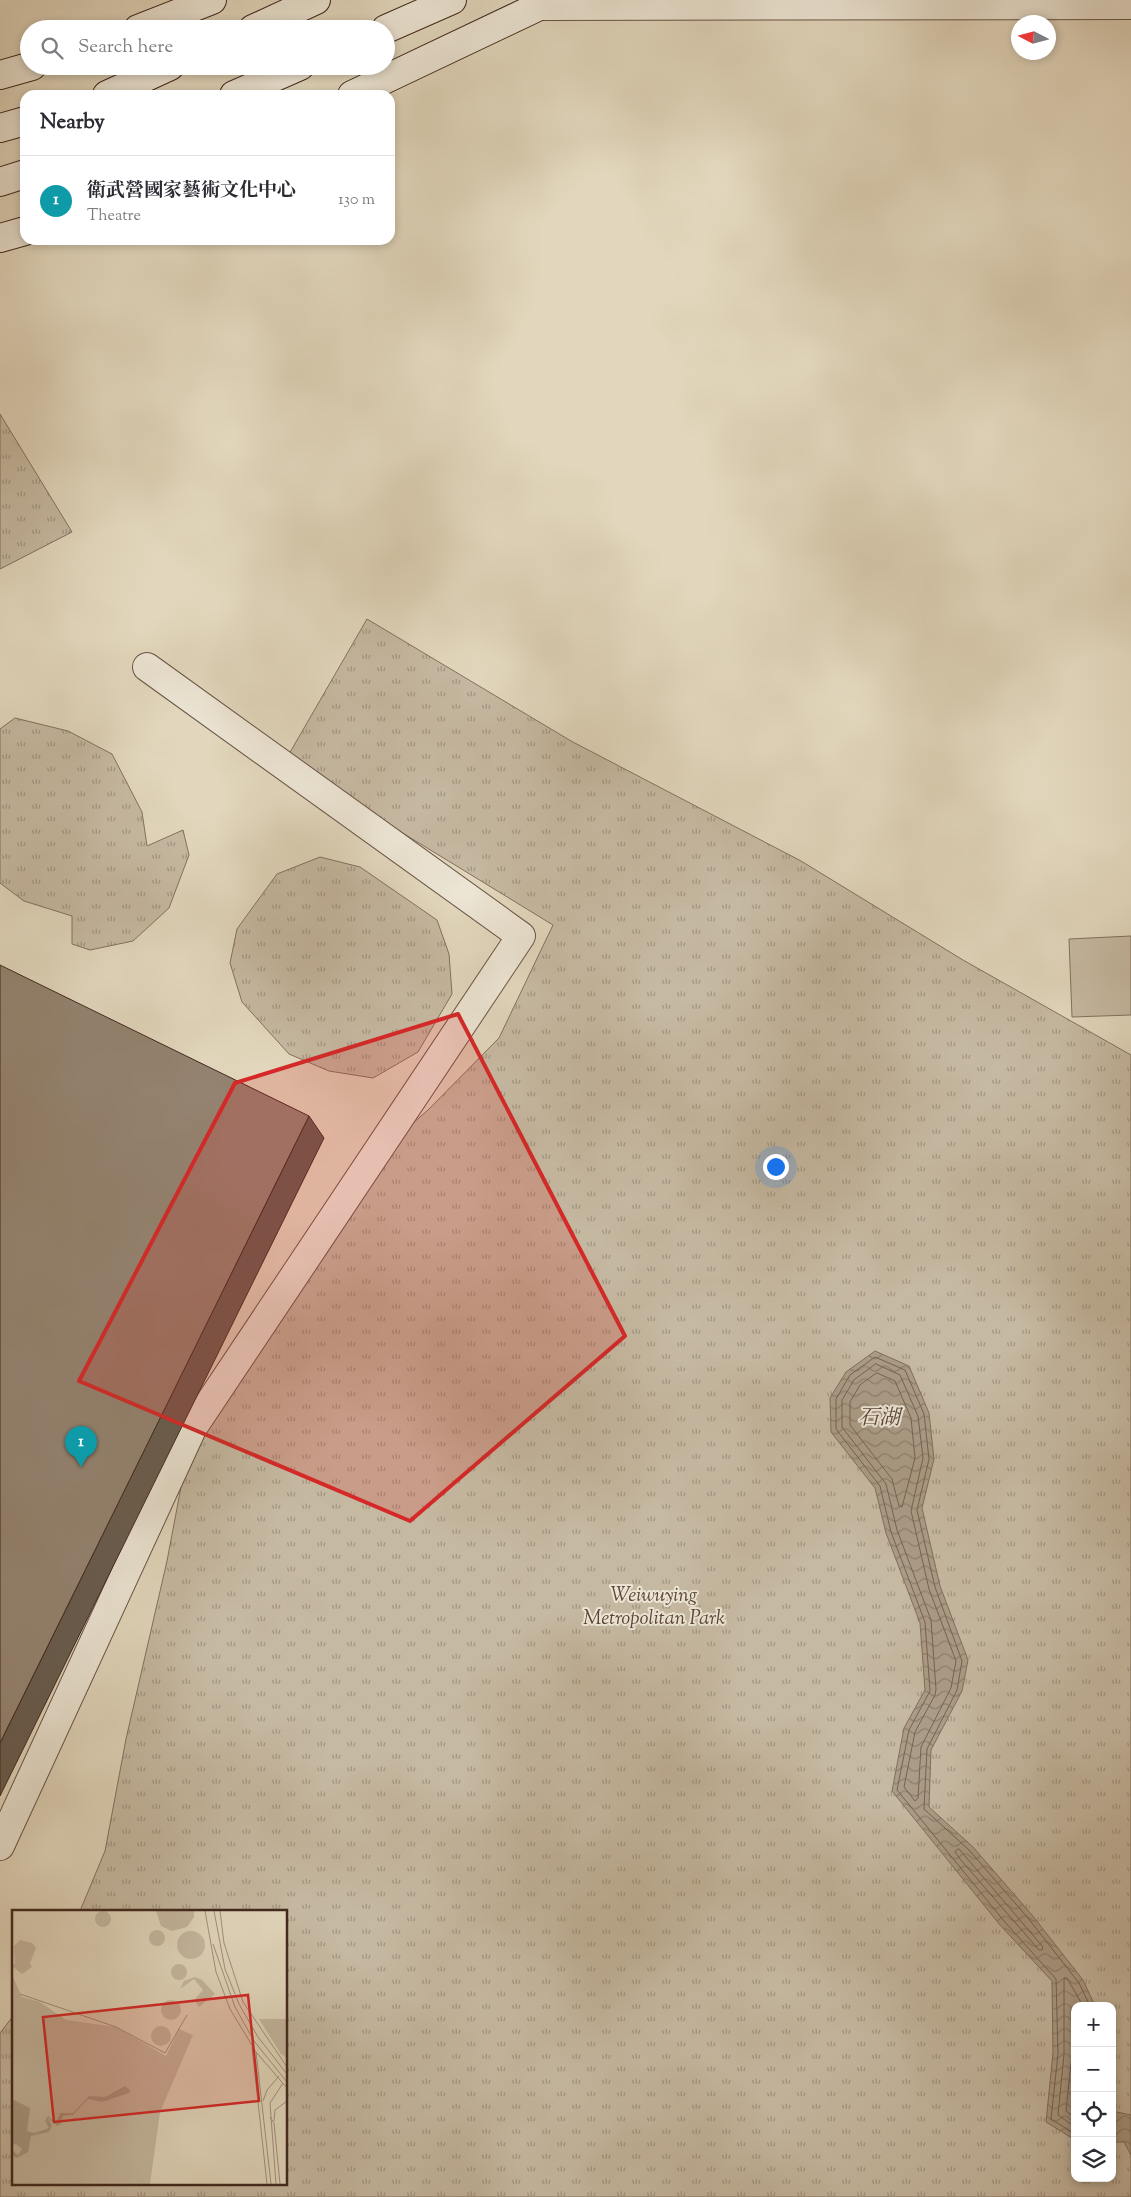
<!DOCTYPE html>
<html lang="en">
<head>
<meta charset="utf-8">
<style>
  body { margin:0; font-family:"Sorts Mill Goudy","Noto Serif TC",serif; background:#f2f2f3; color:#2b2b33 }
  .controls { position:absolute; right:15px; bottom:15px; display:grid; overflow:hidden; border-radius:10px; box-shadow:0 2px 8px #0003 }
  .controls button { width:45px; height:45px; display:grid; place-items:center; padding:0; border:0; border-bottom:1px solid #e1e1e2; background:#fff; color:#2b2b33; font:25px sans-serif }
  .compass { position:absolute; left:1011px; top:15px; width:45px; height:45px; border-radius:50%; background:#fff; box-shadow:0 2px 8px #0003; rotate:276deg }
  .you { position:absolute; left:775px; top:1166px; width:18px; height:18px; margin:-12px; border:4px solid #fff; border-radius:50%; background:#1a73e8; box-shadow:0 0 0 8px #1a73e833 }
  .badge { display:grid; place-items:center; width:32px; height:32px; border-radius:50%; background:#0b8043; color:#fff; font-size:16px; font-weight:700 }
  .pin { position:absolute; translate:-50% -41px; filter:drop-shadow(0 1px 2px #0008) }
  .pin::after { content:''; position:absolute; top:26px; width:18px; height:15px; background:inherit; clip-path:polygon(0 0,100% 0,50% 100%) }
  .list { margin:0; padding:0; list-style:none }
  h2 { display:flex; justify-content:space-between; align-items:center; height:65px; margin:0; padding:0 20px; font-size:21px }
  h2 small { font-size:16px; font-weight:400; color:#7c7c81 }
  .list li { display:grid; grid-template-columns:32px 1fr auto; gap:15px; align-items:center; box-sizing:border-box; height:90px; padding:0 20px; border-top:1px solid #e1e1e2 }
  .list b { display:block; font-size:19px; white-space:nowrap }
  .list p { margin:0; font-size:16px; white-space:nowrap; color:#7c7c81 }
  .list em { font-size:16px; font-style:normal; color:#7c7c81 }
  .icon { flex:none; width:28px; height:28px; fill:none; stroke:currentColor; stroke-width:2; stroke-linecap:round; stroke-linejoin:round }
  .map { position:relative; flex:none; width:1131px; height:2197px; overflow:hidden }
  .search { position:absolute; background:#fff; box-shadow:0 2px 8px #0003; left:20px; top:20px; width:375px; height:55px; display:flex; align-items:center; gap:12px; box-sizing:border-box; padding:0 18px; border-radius:28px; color:#7c7c81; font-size:19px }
  .panel { position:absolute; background:#fff; box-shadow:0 2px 8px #0003; left:20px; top:90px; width:375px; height:155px; border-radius:15px }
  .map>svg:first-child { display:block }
  .grass { fill:url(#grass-tufts); stroke:#837060; fill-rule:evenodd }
  .pitch { fill:#c6b9a2; stroke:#837060 }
  .water { fill:url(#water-waves); stroke:#806e5d }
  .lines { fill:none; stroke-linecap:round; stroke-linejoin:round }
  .shore { stroke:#766252; stroke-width:1 }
  .street-casing { stroke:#685446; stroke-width:30 }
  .secondary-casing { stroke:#40281e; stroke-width:30 }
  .street { stroke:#ece5d4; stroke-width:28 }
  .secondary { stroke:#ece5d4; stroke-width:28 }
  .shaded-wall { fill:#685c4f; stroke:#40281e }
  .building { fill:#948371; stroke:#40281e }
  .marked { fill:#d62828; fill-opacity:0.2; stroke:#d62828; stroke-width:4; stroke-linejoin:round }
  .labels { text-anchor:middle; stroke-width:4; stroke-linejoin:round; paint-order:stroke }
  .park-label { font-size:20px; font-style:italic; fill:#5b4538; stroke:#ece5d4 }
  .water-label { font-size:21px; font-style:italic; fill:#5b4538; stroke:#ece5d4 }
  .inset-road { fill:none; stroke:#a1917d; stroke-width:1 }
  .view { fill:#d62828; fill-opacity:0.15; stroke:#d62828; stroke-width:2.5 }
  .inset-edge { fill:none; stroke:#40281e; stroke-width:2.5 }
</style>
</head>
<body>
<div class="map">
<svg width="1131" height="2197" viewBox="0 0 1131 2197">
  <defs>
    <pattern id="grass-tufts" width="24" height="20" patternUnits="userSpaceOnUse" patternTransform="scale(1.25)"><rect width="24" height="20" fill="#c6b9a2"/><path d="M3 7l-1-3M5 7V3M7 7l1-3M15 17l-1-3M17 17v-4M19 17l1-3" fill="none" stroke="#a29683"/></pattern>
    <pattern id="water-waves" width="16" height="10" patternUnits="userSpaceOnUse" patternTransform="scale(1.25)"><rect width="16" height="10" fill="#ab9c87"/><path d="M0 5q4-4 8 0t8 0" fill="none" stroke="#8d7f6e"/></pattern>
  </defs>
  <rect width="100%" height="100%" fill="#e2d7bd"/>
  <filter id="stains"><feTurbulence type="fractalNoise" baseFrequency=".004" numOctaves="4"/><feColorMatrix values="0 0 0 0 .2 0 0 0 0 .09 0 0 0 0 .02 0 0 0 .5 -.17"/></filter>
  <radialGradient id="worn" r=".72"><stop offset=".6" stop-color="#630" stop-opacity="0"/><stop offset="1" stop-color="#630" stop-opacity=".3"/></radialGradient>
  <path class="grass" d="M 0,414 L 72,532 L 0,569 Z
    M 367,619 L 571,741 L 801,861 L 963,960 L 1131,1055 L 1131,2197 L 0,2197 L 0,2033 L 14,2015 L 14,2183 L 286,2183 L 286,1911 L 80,1911 L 105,1851 L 126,1739 L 167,1561 L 192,1429 L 355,1173 L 428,1110 L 499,1038 L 553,925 L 285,761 ZM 1075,2006 L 1112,2006 L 1112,2178 L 1075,2178 Z
    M 15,718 L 68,731 L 112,754 L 142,812 L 147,846 L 183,830 L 189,855 L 169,908 L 133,941 L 90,950 L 72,944 L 72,916 L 24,901 L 0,883 L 0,729 Z
    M 320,857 L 360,867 L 437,920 L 449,954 L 452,994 L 418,1052 L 373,1078 L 329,1071 L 289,1054 L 242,1002 L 230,963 L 237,929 L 277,874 Z"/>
  <path class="pitch" d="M 1131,936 L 1131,1015 L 1072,1017 L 1069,939 Z"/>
  <path class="water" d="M 875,1351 L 909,1366 L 929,1413 L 934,1459 L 922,1508 L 940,1586 L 968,1660 L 962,1691 L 931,1750 L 929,1807 L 973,1847 L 1032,1915 L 1083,1980 L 1095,2006 L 1075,2006 L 1075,2140 L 1046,2122 L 1053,2053 L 1052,1981 L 1000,1925 L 892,1791 L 904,1728 L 925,1690 L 920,1623 L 886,1533 L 875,1488 L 831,1432 L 830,1398 L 846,1372 Z
    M 1112,2111 L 1131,2115 L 1131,2155 L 1124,2142 L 1112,2142 Z"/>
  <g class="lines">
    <path class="shore" d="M 876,1364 L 900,1375 L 918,1416 L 923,1458 L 911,1511 L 929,1589 L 956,1661 L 951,1688 L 921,1747 L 918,1798 L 915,1801 L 904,1787 L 915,1732 L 935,1695 L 936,1689 L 931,1620 L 897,1530 L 886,1484 L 842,1427 L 842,1400 L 854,1380 Z
      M 877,1373 L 895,1381 L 911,1418 L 915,1458 L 902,1507 L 899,1506 L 892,1479 L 850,1425 L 850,1402 L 860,1385 Z
      M 959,1849 L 1043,1947 L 1042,1950 L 1039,1950 L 960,1859 L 955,1852 Z
      M 1075,2007 L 1071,2009 L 1072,2054 L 1066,2111 L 1075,2118
      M 1075,2127 L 1058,2115 L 1064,2054 L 1064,1978 L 1067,1978 L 1083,2006
      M 1075,2134 L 1051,2119 L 1058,2054 L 1056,1979 L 1004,1921 L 897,1790 L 909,1730 L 930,1691 L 925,1622 L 891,1532 L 880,1486 L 836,1429 L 836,1399 L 850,1375 L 875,1357 L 905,1370 L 924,1414 L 929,1459 L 917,1510 L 935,1587 L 962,1661 L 957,1690 L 927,1749 L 924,1809 L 969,1850 L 1028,1918 L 1079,1983 L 1090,2006"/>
    <defs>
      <path id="street" d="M 540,6 L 1131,5
        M 0,1846 L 192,1429 L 521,936 L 147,667"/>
      <path id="secondary" d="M 138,29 L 212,0
        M 253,29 L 316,0
        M 386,29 L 452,0
        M 0,75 L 32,66
        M 107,95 L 170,66
        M 234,95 L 300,66
        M 352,95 L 552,0
        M 0,128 L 25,121
        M 0,182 L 25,174
        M 0,238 L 25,231"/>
    </defs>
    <use href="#street" class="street-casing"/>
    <use href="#secondary" class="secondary-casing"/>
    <use href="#street" class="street"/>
    <use href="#secondary" class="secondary"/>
  </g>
  <path class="shaded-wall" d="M 309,1116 L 324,1138 L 0,1796 L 0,1743 Z"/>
  <path class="building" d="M 0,965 L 309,1116 L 0,1743 Z"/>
  <path class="marked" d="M 458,1014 L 625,1336 L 410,1521 L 79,1381 L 235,1083 Z"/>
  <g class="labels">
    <g class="park-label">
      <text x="654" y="1601">Weiwuying<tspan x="654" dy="23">Metropolitan Park</tspan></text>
    </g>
    <g class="water-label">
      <text x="879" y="1424">石湖</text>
    </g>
  </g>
  <g transform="translate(12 1910)">
    <rect width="275" height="275" fill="#e2d7bd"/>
    <path d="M 144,1 L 182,1 L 182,7 L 175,17 L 160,21 L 149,16 ZM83 9a8 8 0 1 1 16 0a8 8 0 1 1-16 0ZM137 28a8 8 0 1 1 16 0a8 8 0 1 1-16 0ZM165 35a14 14 0 1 1 28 0a14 14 0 1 1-28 0ZM 8,30 L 20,33 L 24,38 L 18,53 L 20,57 L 10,64 L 0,56 L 3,53 L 2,36 ZM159 62a8 8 0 1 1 16 0a8 8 0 1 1-16 0ZM 0,65 L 10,87 L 28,92 L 54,110 L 104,117 L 154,146 L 167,119 L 181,125 L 148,202 L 138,274 L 0,274 ZM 183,67 L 190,70 L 203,84 L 187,97 L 182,90 L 191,80 L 182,69 L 168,79 L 172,71 ZM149 100a10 10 0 1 1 20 0a10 10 0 1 1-20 0ZM 247,109 L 275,109 L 275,148 L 269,144 ZM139 126a10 10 0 1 1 20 0a10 10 0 1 1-20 0Z" fill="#c6b9a2"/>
    <path d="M 113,176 L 118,180 L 117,183 L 90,192 L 76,189 L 61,205 L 51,206 L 49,214 L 45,216 L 36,208 L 40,216 L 37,222 L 19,226 L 16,242 L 5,248 L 0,246 L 1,241 L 6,245 L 10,239 L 4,234 L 0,235 L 0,189 L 18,198 L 15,221 L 22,223 L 37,218 L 33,211 L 36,206 L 44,213 L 48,203 L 61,203 L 77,186 L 93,187 Z" fill="#ab9c87"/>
    <path class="inset-road" d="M 193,1 L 204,62 L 218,99 L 244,142 L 275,178M 202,1 L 213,59 L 227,94 L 246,127 L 275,164M 208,1 L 212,33 L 231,92 L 275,157M 201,34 L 223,97 L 242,131 L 275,172M 8,84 L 104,117 L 153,143 L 175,105M 240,137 L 255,274M 244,142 L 259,274M 251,191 L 255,180 L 267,166M 258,207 L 262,213 L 268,274M 262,211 L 263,200 L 275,191M 264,274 L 258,193 L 271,173"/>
    <path class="view" d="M 236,85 L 247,191 L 42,212 L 31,107 Z"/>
    <rect width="275" height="275" class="inset-edge"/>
  </g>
  <rect width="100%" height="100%" filter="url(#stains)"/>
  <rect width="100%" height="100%" fill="url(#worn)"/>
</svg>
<div class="controls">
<button>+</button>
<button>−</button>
<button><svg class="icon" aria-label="locate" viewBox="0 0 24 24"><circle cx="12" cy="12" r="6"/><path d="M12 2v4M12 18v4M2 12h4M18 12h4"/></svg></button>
<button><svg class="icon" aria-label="layers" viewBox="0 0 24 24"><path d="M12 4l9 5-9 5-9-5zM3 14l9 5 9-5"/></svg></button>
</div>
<svg class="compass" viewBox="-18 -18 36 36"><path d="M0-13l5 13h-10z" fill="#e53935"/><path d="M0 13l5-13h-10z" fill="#7c7c81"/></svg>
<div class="you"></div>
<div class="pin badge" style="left:81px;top:1467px;background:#0f9aa8">1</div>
<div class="search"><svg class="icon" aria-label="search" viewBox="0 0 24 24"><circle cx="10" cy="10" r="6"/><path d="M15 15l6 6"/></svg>Search here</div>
<section class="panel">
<h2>Nearby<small></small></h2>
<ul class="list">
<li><span class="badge" style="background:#0f9aa8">1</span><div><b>衛武營國家藝術文化中心</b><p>Theatre</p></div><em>130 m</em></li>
</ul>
</section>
</div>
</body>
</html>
